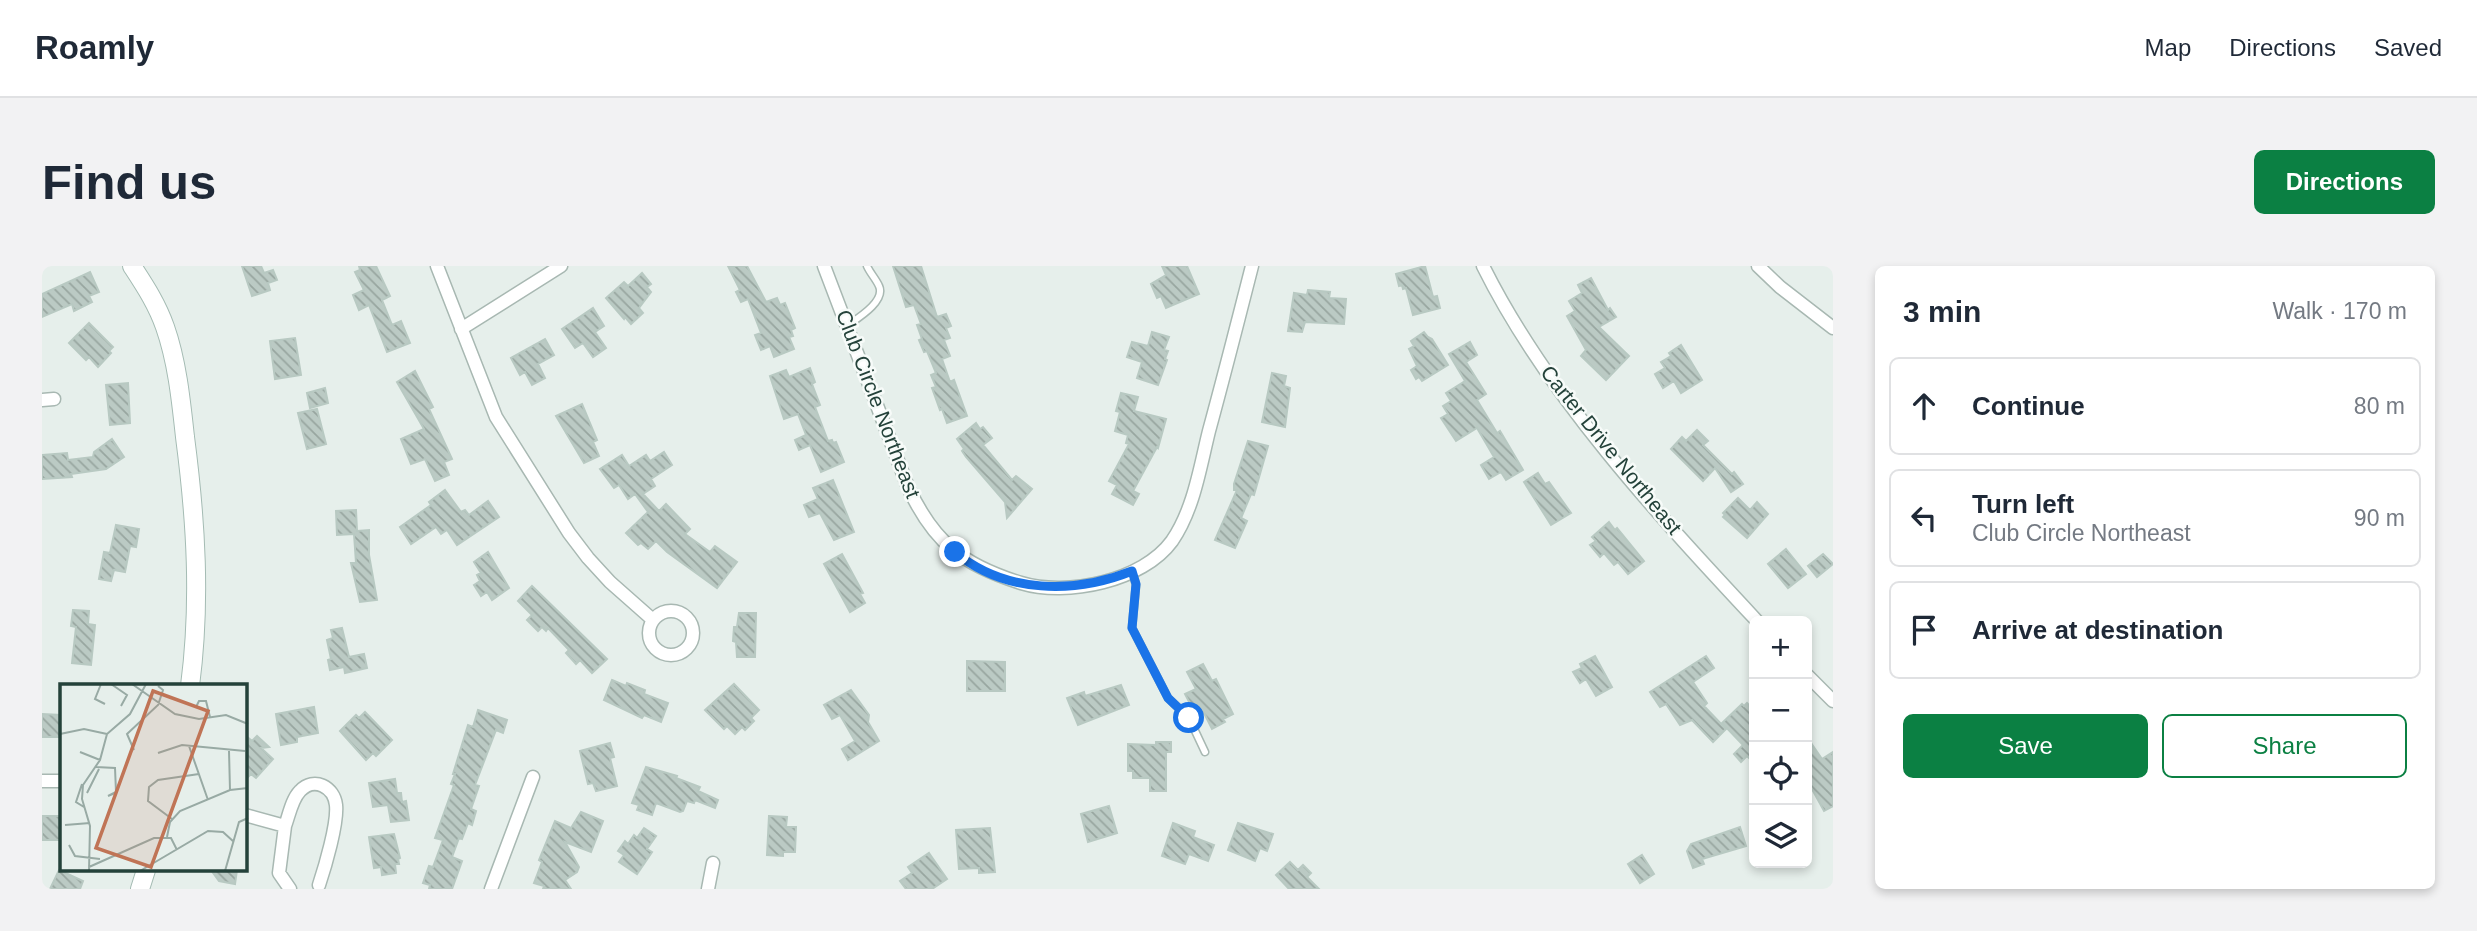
<!DOCTYPE html>
<html lang="en">
<head>
<meta charset="utf-8">
<style>
  body { margin:0; font-family:Helvetica,sans-serif; background:#f2f2f3; color:#1f2937 }
  .controls { position:absolute; right:21px; bottom:21px; display:grid; overflow:hidden; border-radius:10px; box-shadow:0 4px 10px #0003 }
  .controls button { width:63px; height:63px; display:grid; place-items:center; padding:0; border:0; border-bottom:2px solid #e0e1e3; background:#fff; color:#1f2937; font:35px sans-serif }
  .stop { position:absolute; width:21px; height:21px; margin:-16px; border:5px solid #1a73e8; border-radius:50%; background:#fff }
  .stop.end { background:#1a73e8; border-color:#fff; box-shadow:0 2px 7px #0008 }
  .list { margin:0; padding:0; list-style:none }
  h2 { display:flex; justify-content:space-between; align-items:center; height:91px; margin:0; padding:0 28px; font-size:30px }
  h2 small { font-size:23px; font-weight:400; color:#747a83 }
  .list li { display:grid; grid-template-columns:46px 1fr auto; gap:21px; align-items:center; box-sizing:border-box; height:98px; margin:0 14px 14px; padding:0 14px; border:2px solid #e0e1e3; border-radius:10px }
  .list b { display:block; font-size:26px; white-space:nowrap }
  .list p { margin:0; font-size:23px; white-space:nowrap; color:#747a83 }
  .list em { font-size:23px; font-style:normal; color:#747a83 }
  .actions { display:flex; gap:14px; padding:21px 28px }
  .actions a { flex:1; padding:16px 0; border:2px solid #0b8043; border-radius:10px; text-align:center; font-size:24px; color:#0b8043 }
  .actions .main { background:#0b8043; color:#fff }
  .icon { flex:none; width:38px; height:38px; fill:none; stroke:currentColor; stroke-width:2; stroke-linecap:round; stroke-linejoin:round }
  .map { position:relative; flex:none; width:1791px; height:623px; overflow:hidden; border-radius:10px }
  header { display:flex; align-items:center; gap:42px; box-sizing:border-box; height:98px; padding:0 35px; background:#fff; border-bottom:2px solid #e0e1e3 }
  header strong { font-size:33px }
  nav { display:flex; gap:38px; margin-inline-start:auto; font-size:24px }
  .intro { display:flex; align-items:center; justify-content:space-between; box-sizing:border-box; height:168px; padding:0 42px }
  h1 { margin:0; font-size:49px }
  .button { padding:18px 32px; border-radius:10px; background:#0b8043; color:#fff; font-size:24px; font-weight:700 }
  main { display:flex; gap:42px; padding:0 42px }
  aside { flex:1; background:#fff; border-radius:10px; box-shadow:0 4px 10px #0003 }
  .map>svg:first-child { display:block }
  .building { fill:url(#building-back-hatch); stroke:#b8c9c2; stroke-width:2 }
  .lines { fill:none; stroke-linecap:round; stroke-linejoin:round }
  .lane-casing { stroke:#a8b8b2; stroke-width:9 }
  .street-casing { stroke:#a8b8b2; stroke-width:15 }
  .secondary-casing { stroke:#a4bbb3; stroke-width:20 }
  .lane { stroke:#fff; stroke-width:6 }
  .street { stroke:#fff; stroke-width:12 }
  .secondary { stroke:#fff; stroke-width:18 }
  .route { stroke:#1a73e8; stroke-width:9 }
  .labels { text-anchor:middle; stroke-width:5; stroke-linejoin:round; paint-order:stroke }
  .street-label { font-size:21px; fill:#24423a; stroke:#f7fbf9 }
  .inset-road { fill:none; stroke:#98aaa4; stroke-width:2 }
  .view { fill:#c07456; fill-opacity:0.15; stroke:#c07456; stroke-width:3.5 }
  .inset-edge { fill:none; stroke:#24423a; stroke-width:3.5 }
</style>
</head>
<body>
<header>
<strong>Roamly</strong>
<nav><a>Map</a><a>Directions</a><a>Saved</a></nav>
</header>
<div class="intro"><h1>Find us</h1><a class="button">Directions</a></div>
<main>
<div class="map">
<svg width="1791" height="623" viewBox="0 0 1791 623">
  <defs>
    <pattern id="building-back-hatch" width="6" height="6" patternUnits="userSpaceOnUse" patternTransform="scale(1.75)"><rect width="6" height="6" fill="#bbcac4"/><path d="M-1 5l2 2M0 0l6 6M5-1l2 2" fill="none" stroke="#98a6a0"/></pattern>
  </defs>
  <rect width="100%" height="100%" fill="#e6efeb"/>
  <path class="building" d="M 200,0 L 219,0 L 222,7 L 231,4 L 235,14 L 226,17 L 228,24 L 210,30 Z
    M 317,0 L 334,0 L 348,30 L 340,34 L 350,59 L 359,55 L 368,77 L 345,86 L 327,39 L 317,44 L 311,29 L 322,24 L 313,6 L 318,4 Z
    M 686,0 L 705,0 L 724,36 L 735,32 L 738,39 L 743,37 L 753,62 L 749,64 L 751,70 L 747,71 L 752,83 L 732,91 L 728,80 L 719,84 L 713,69 L 719,67 L 706,33 L 699,36 L 694,26 L 698,24 Z
    M 851,0 L 879,0 L 895,51 L 904,48 L 909,60 L 904,62 L 908,72 L 902,74 L 908,90 L 900,93 L 908,116 L 912,114 L 925,150 L 905,157 L 900,143 L 898,144 L 890,122 L 894,121 L 889,109 L 894,107 L 885,85 L 882,86 L 877,74 L 880,73 L 875,59 L 879,58 L 872,39 L 864,41 Z
    M 1120,0 L 1145,0 L 1157,28 L 1124,42 L 1119,30 L 1115,32 L 1109,18 L 1124,9 Z
    M 1383,0 L 1391,31 L 1395,30 L 1398,42 L 1371,49 L 1364,22 L 1361,23 L 1360,19 L 1357,20 L 1354,8 Z
    M 48,6 L 57,26 L 47,30 L 50,36 L 32,45 L 30,38 L 0,51 L 0,28 Z
    M 600,7 L 609,18 L 605,21 L 609,26 L 597,42 L 601,47 L 589,58 L 583,51 L 582,53 L 564,32 L 582,16 L 586,20 Z
    M 1549,12 L 1566,44 L 1568,42 L 1574,51 L 1557,61 L 1587,90 L 1564,114 L 1539,90 L 1544,84 L 1525,50 L 1533,45 L 1527,35 L 1540,27 L 1536,19 Z
    M 1266,24 L 1288,26 L 1287,32 L 1304,33 L 1302,58 L 1263,56 L 1260,66 L 1246,65 L 1252,27 L 1265,29 Z
    M 551,42 L 562,60 L 553,66 L 564,82 L 551,91 L 541,77 L 533,82 L 520,63 Z
    M 47,57 L 71,81 L 67,85 L 69,87 L 56,101 L 47,91 L 44,94 L 27,77 Z
    M 1110,66 L 1127,71 L 1122,84 L 1126,85 L 1123,93 L 1125,94 L 1116,119 L 1095,112 L 1100,96 L 1085,91 L 1090,76 L 1106,80 Z
    M 1382,66 L 1386,71 L 1390,73 L 1406,99 L 1380,115 L 1377,111 L 1374,113 L 1369,104 L 1375,100 L 1367,83 L 1372,80 L 1369,75 Z
    M 253,72 L 259,109 L 233,113 L 228,75 Z
    M 503,73 L 512,89 L 496,98 L 503,112 L 490,119 L 483,106 L 478,109 L 469,92 Z
    M 1428,76 L 1435,89 L 1424,96 L 1444,128 L 1435,134 L 1455,167 L 1458,165 L 1481,204 L 1464,214 L 1459,206 L 1447,213 L 1439,199 L 1452,191 L 1435,162 L 1414,175 L 1399,152 L 1406,148 L 1401,140 L 1409,135 L 1404,127 L 1423,115 L 1407,88 Z
    M 1639,79 L 1660,114 L 1639,127 L 1632,115 L 1621,122 L 1613,108 L 1623,102 L 1619,96 L 1629,90 L 1627,87 Z
    M 768,102 L 773,116 L 770,118 L 778,139 L 773,141 L 786,175 L 790,174 L 791,177 L 794,176 L 802,196 L 779,206 L 768,179 L 757,184 L 753,174 L 764,169 L 756,148 L 742,153 L 728,110 L 744,104 L 747,111 Z
    M 373,105 L 391,141 L 387,143 L 410,193 L 402,196 L 407,209 L 393,215 L 383,193 L 369,198 L 359,173 L 382,163 L 355,116 Z
    M 1230,107 L 1244,110 L 1242,120 L 1248,122 L 1243,161 L 1220,156 Z
    M 86,117 L 88,157 L 68,159 L 64,119 Z
    M 283,122 L 286,137 L 268,142 L 265,127 Z
    M 1079,127 L 1096,131 L 1092,145 L 1124,153 L 1116,182 L 1115,181 L 1091,225 L 1097,228 L 1091,239 L 1070,228 L 1075,219 L 1067,215 L 1087,178 L 1084,177 L 1086,169 L 1073,165 L 1078,146 L 1074,145 Z
    M 540,138 L 555,174 L 551,176 L 557,190 L 542,197 L 514,150 Z
    M 275,143 L 284,178 L 265,183 L 256,147 Z
    M 934,157 L 938,163 L 941,161 L 950,172 L 941,179 L 970,214 L 974,210 L 990,223 L 965,252 L 963,236 L 924,191 L 920,185 L 922,183 L 915,173 Z
    M 1655,164 L 1666,175 L 1661,179 L 1690,208 L 1692,206 L 1701,218 L 1689,226 L 1673,202 L 1661,215 L 1629,183 L 1640,171 L 1644,175 Z
    M 70,173 L 82,191 L 64,203 L 29,208 L 30,211 L 0,213 L 0,189 L 25,187 L 26,194 L 51,191 L 52,186 Z
    M 1206,175 L 1226,180 L 1212,229 L 1209,228 L 1199,252 L 1205,255 L 1193,282 L 1173,274 L 1195,224 L 1192,224 L 1192,218 Z
    M 622,186 L 630,199 L 609,213 L 613,220 L 601,228 L 617,245 L 624,238 L 648,263 L 643,268 L 668,286 L 673,280 L 695,296 L 675,322 L 625,286 L 614,275 L 606,283 L 599,277 L 596,279 L 584,267 L 606,246 L 593,228 L 586,233 L 577,219 L 572,222 L 558,203 L 580,189 L 587,200 L 604,189 L 608,195 Z
    M 1496,207 L 1503,218 L 1507,216 L 1529,247 L 1509,259 L 1482,216 Z
    M 791,214 L 812,266 L 792,274 L 778,247 L 767,251 L 762,239 L 776,233 L 771,222 Z
    M 403,224 L 419,246 L 423,244 L 427,249 L 446,235 L 457,251 L 415,279 L 405,264 L 399,268 L 394,261 L 369,278 L 358,261 L 389,239 L 387,236 Z
    M 1696,232 L 1708,244 L 1715,236 L 1726,248 L 1705,272 L 1681,251 L 1683,249 L 1681,247 Z
    M 314,244 L 315,265 L 327,264 L 327,289 L 335,334 L 318,336 L 309,297 L 314,297 L 312,268 L 295,269 L 294,245 Z
    M 1567,256 L 1573,264 L 1575,262 L 1602,295 L 1586,308 L 1576,296 L 1572,299 L 1562,287 L 1558,291 L 1548,279 L 1554,275 L 1550,271 Z
    M 74,259 L 97,263 L 94,281 L 88,280 L 83,306 L 72,304 L 69,315 L 57,313 L 62,286 L 68,287 Z
    M 1744,283 L 1764,308 L 1746,322 L 1726,298 Z
    M 446,286 L 467,322 L 450,334 L 445,326 L 439,330 L 432,319 L 438,315 L 435,309 L 439,307 L 432,296 Z
    M 800,288 L 821,327 L 818,328 L 823,337 L 808,346 L 782,298 Z
    M 1781,288 L 1791,298 L 1775,311 L 1766,300 Z
    M 490,320 L 565,393 L 550,407 L 538,394 L 534,398 L 524,387 L 527,384 L 506,362 L 504,365 L 500,361 L 496,365 L 485,354 L 490,349 L 476,335 Z
    M 31,344 L 47,345 L 46,358 L 53,359 L 49,399 L 30,397 L 34,361 L 29,360 Z
    M 697,347 L 714,347 L 713,391 L 695,391 L 694,376 L 691,375 L 692,361 L 695,361 Z
    M 300,362 L 307,391 L 322,388 L 325,402 L 303,407 L 302,401 L 288,404 L 286,394 L 289,393 L 285,374 L 291,372 L 289,364 Z
    M 1553,390 L 1570,421 L 1554,430 L 1544,413 L 1538,417 L 1531,406 L 1540,402 L 1538,398 Z
    M 1664,390 L 1672,402 L 1651,416 L 1665,437 L 1662,440 L 1684,463 L 1671,476 L 1650,454 L 1638,459 L 1624,438 L 1618,441 L 1608,426 Z
    M 925,395 L 963,396 L 963,425 L 925,425 Z
    M 1161,398 L 1170,415 L 1174,413 L 1191,448 L 1181,453 L 1183,456 L 1170,463 L 1162,447 L 1155,451 L 1143,428 L 1154,423 L 1145,406 Z
    M 570,414 L 584,420 L 585,417 L 603,424 L 602,428 L 626,437 L 619,456 L 602,449 L 600,452 L 562,434 Z
    M 692,418 L 717,444 L 709,452 L 712,455 L 703,464 L 700,461 L 693,468 L 685,460 L 682,463 L 663,444 Z
    M 1079,419 L 1087,439 L 1036,459 L 1025,432 L 1042,426 L 1043,430 Z
    M 809,424 L 827,449 L 826,456 L 837,475 L 806,494 L 800,483 L 813,475 L 798,449 L 790,453 L 782,439 Z
    M 1705,437 L 1712,445 L 1712,490 L 1710,488 L 1707,492 L 1705,490 L 1699,496 L 1692,488 L 1701,479 L 1680,457 L 1700,438 L 1702,440 Z
    M 272,441 L 276,467 L 255,471 L 255,476 L 239,479 L 234,448 Z
    M 436,444 L 465,454 L 461,467 L 454,464 L 433,519 L 437,520 L 429,543 L 434,545 L 430,559 L 426,557 L 420,573 L 417,572 L 410,591 L 420,595 L 410,623 L 387,623 L 388,619 L 381,617 L 387,600 L 391,601 L 401,574 L 393,572 L 412,519 L 409,518 L 413,508 L 411,508 L 426,459 L 431,461 Z
    M 323,446 L 350,474 L 334,490 L 331,487 L 324,494 L 298,465 L 314,449 L 317,452 Z
    M 0,448 L 19,449 L 19,471 L 0,471 Z
    M 203,469 L 210,475 L 215,470 L 227,481 L 219,482 L 231,493 L 214,512 L 209,508 L 203,514 Z
    M 1765,471 L 1780,493 L 1791,486 L 1791,540 L 1782,545 L 1765,514 Z
    M 1114,476 L 1129,476 L 1129,486 L 1124,486 L 1124,525 L 1108,525 L 1108,512 L 1091,512 L 1091,505 L 1086,505 L 1086,478 L 1114,479 Z
    M 568,477 L 572,491 L 568,492 L 575,520 L 554,525 L 551,517 L 546,518 L 538,485 Z
    M 604,501 L 635,510 L 634,512 L 658,521 L 656,525 L 676,534 L 673,542 L 653,534 L 652,537 L 645,535 L 641,545 L 638,546 L 614,537 L 610,549 L 595,544 L 597,539 L 590,537 Z
    M 353,513 L 355,527 L 359,527 L 360,536 L 364,535 L 367,554 L 349,556 L 346,539 L 331,541 L 327,517 Z
    M 1067,540 L 1075,567 L 1046,576 L 1039,548 Z
    M 539,546 L 561,555 L 549,586 L 523,576 L 537,601 L 535,606 L 523,614 L 529,623 L 501,623 L 502,620 L 492,617 L 500,596 L 497,594 L 513,555 L 529,562 Z
    M 0,550 L 19,550 L 19,574 L 0,574 Z
    M 727,550 L 745,551 L 744,561 L 754,561 L 753,586 L 741,586 L 741,590 L 725,589 Z
    M 1131,557 L 1153,565 L 1151,571 L 1172,579 L 1166,595 L 1147,588 L 1143,598 L 1120,590 Z
    M 1196,557 L 1231,568 L 1225,585 L 1218,582 L 1213,595 L 1186,584 Z
    M 1698,561 L 1704,580 L 1660,593 L 1662,598 L 1651,602 L 1645,585 L 1649,578 Z
    M 602,562 L 614,570 L 605,583 L 610,586 L 595,608 L 577,596 L 582,589 L 576,585 L 583,575 L 586,578 L 592,569 L 595,572 Z
    M 948,562 L 953,606 L 937,607 L 937,602 L 917,603 L 914,564 Z
    M 352,568 L 358,592 L 356,593 L 357,598 L 353,598 L 354,607 L 340,609 L 339,601 L 332,602 L 327,571 Z
    M 887,587 L 905,613 L 890,623 L 864,623 L 858,615 L 870,607 L 866,601 Z
    M 1600,589 L 1612,608 L 1598,617 L 1586,598 Z
    M 1248,596 L 1256,604 L 1261,599 L 1269,607 L 1265,611 L 1277,623 L 1247,623 L 1234,609 Z
    M 17,604 L 41,615 L 38,623 L 8,623 Z
    M 169,604 L 195,604 L 193,618 L 177,615 Z"/>
  <g class="lines">
    <defs>
      <path id="lane" d="M 806,59 C 816,52 844,35 837,20 C 834,13 828,7 825,0
        M 1090,305 L 1094,319 L 1090,362 L 1126,432 L 1147,452 L 1163,486"/>
      <path id="street" d="M 395,0 L 454,151 L 527,267 L 546,292 L 568,316 L 611,354
        M 782,0 L 866,221 C 892,277 921,299 979,317 C 1025,331 1101,315 1130,275 C 1152,243 1158,201 1167,165 C 1182,110 1196,55 1210,0
        M 1441,0 C 1505,129 1617,250 1715,355
        M 1716,0 L 1738,21 L 1791,62
        M 419,63 L 519,0
        M 0,134 L 12,133
        M607 367a22 22 0 1 1 44 0a22 22 0 1 1-44 0Z
        M 1765,409 L 1791,435
        M 0,515 L 19,515
        M 203,549 L 243,560 L 237,607 L 248,623
        M 243,560 C 247,549 250,533 258,525 C 272,510 292,521 294,539 C 296,557 283,601 277,619
        M 449,623 L 491,511
        M 666,623 L 671,597"/>
      <path id="secondary" d="M 90,0 C 103,20 115,38 123,61 C 135,95 139,134 143,171 C 154,255 159,336 148,420
        M 98,623 L 104,604"/>
    </defs>
    <use href="#lane" class="lane-casing"/>
    <use href="#street" class="street-casing"/>
    <use href="#secondary" class="secondary-casing"/>
    <use href="#lane" class="lane"/>
    <use href="#street" class="street"/>
    <use href="#secondary" class="secondary"/>
  </g>
  <g class="lines">
    <path class="route" d="M 913,286 C 963,328 1033,328 1090,305 L 1094,318 L 1090,362 L 1126,432 L 1147,452"/>
  </g>
  <g class="labels">
    <g class="street-label">
      <text transform="translate(836 138) rotate(69)" y="7">Club Circle Northeast</text>
      <text transform="translate(1569 184) rotate(51)" y="7">Carter Drive Northeast</text>
    </g>
  </g>
  <g transform="translate(18 418)">
    <rect width="187" height="187" fill="#e6efeb"/>
    <path class="inset-road" d="M 41,0 L 35,15 L 45,20M 51,0 L 67,11 L 61,22M 72,0 L 115,30 L 139,35 L 166,31 L 188,40M 136,23 L 139,17 L 146,17 L 150,33M 0,50 L 24,45 L 47,50M 129,62 L 148,116M 74,66 L 67,50 L 98,21 L 103,6 L 98,2M 169,67 L 170,106M 20,68 L 40,76M 98,69 L 122,61 L 185,67M 36,83 L 55,84 L 56,108 L 48,112 L 55,109M 22,100 L 16,118 L 24,123M 27,109 L 39,85M 112,135 L 88,117 L 89,103 L 98,96 L 139,90M 5,141 L 30,139M 107,153 L 110,138 L 120,127 L 170,106 L 188,104M 9,161 L 15,172 L 40,175M 29,183 L 94,154 L 111,154 L 117,166M 29,187 L 30,142 L 22,115 L 23,101 L 40,76 L 47,50 L 70,30 L 86,0M 80,187 L 148,147 L 163,148 L 174,158M 165,187 L 179,138 L 188,134"/>
    <path class="view" d="M 93,7 L 148,27 L 91,183 L 36,164 Z"/>
    <rect width="187" height="187" class="inset-edge"/>
  </g>
</svg>
<div class="controls">
<button>+</button>
<button>−</button>
<button><svg class="icon" aria-label="locate" viewBox="0 0 24 24"><circle cx="12" cy="12" r="6"/><path d="M12 2v4M12 18v4M2 12h4M18 12h4"/></svg></button>
<button><svg class="icon" aria-label="layers" viewBox="0 0 24 24"><path d="M12 4l9 5-9 5-9-5zM3 14l9 5 9-5"/></svg></button>
</div>
<div class="stop" style="left:1147px;top:452px"></div>
<div class="stop end" style="left:913px;top:286px"></div>
</div>
<aside>
<h2>3 min<small>Walk · 170 m</small></h2>
<ul class="list">
<li><svg class="icon" aria-label="ahead" viewBox="0 0 24 24"><path d="M12 20V5M6 11l6-6 6 6"/></svg><div><b>Continue</b></div><em>80 m</em></li>
<li><svg class="icon" aria-label="left" viewBox="0 0 24 24"><path d="M17 20v-9H6M10 6l-5 5 5 5"/></svg><div><b>Turn left</b><p>Club Circle Northeast</p></div><em>90 m</em></li>
<li><svg class="icon" aria-label="arrive" viewBox="0 0 24 24"><path d="M6 21V4h12l-3 4 3 4H6"/></svg><div><b>Arrive at destination</b></div></li>
</ul>
<div class="actions"><a class="main">Save</a><a>Share</a></div>
</aside>
</main>
</body>
</html>
